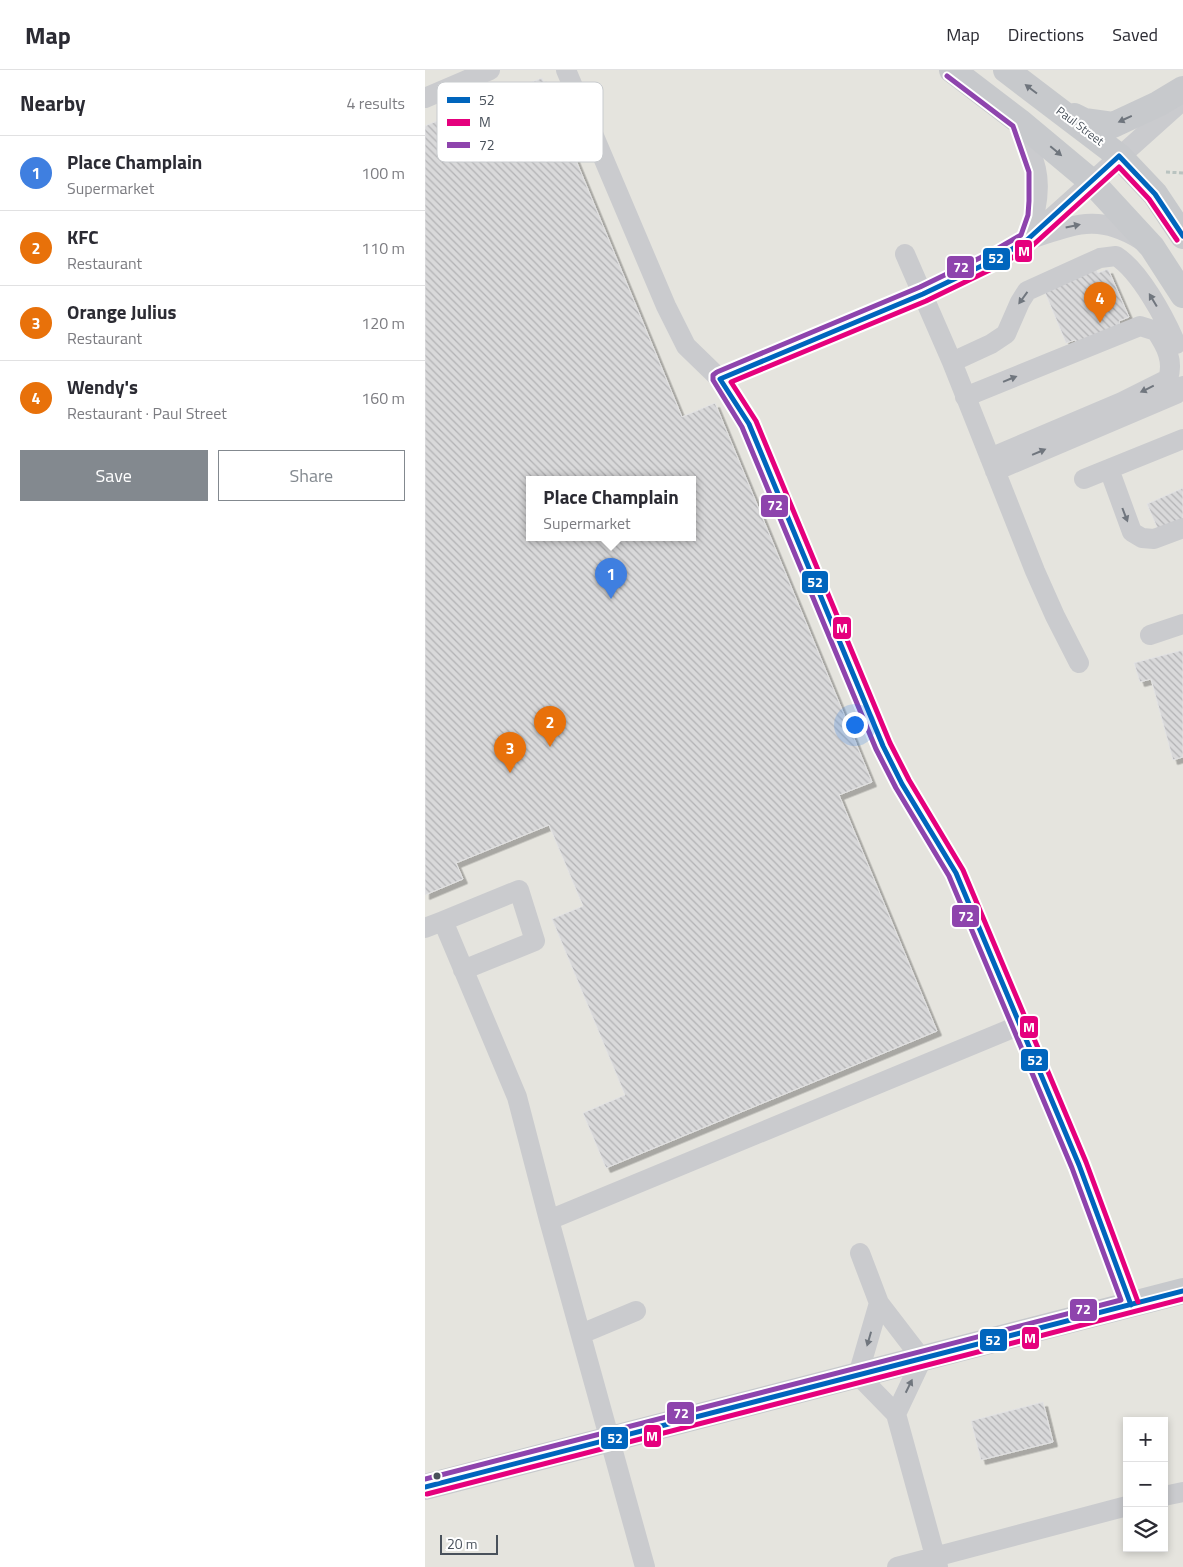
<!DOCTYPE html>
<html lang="en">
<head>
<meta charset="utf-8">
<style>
  body { margin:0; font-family:"Titillium Web",sans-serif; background:#f7f7f7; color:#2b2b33 }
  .controls { position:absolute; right:15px; bottom:15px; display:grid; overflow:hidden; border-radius:0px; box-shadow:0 2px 8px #0003 }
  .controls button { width:45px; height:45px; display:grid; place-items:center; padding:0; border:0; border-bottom:1px solid #e1e1e2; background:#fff; color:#2b2b33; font:25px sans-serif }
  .scale { position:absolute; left:15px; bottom:12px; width:58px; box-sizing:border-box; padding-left:5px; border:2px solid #49515b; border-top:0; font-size:14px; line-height:18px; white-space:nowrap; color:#49515b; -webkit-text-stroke:4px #fff; paint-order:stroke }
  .you { position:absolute; left:429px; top:654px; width:18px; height:18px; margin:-12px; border:4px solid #fff; border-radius:50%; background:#1a73e8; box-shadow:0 0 0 8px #1a73e833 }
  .badge { display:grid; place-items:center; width:32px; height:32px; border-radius:50%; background:#83898f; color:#fff; font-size:16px; font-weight:700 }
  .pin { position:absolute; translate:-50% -41px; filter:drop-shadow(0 1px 2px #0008) }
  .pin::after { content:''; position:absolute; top:26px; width:18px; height:15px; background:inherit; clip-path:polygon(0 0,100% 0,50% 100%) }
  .popup { position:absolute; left:101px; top:406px; width:170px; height:65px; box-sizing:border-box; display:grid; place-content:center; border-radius:0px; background:#fff; filter:drop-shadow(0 1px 4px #0005); font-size:16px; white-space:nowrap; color:#7c7c81 }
  .popup b { font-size:19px; color:#2b2b33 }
  .popup::after { content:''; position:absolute; left:50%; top:100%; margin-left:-10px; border:10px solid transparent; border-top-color:#fff }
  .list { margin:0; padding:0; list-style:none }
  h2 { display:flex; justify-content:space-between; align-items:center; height:65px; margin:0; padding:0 20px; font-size:21px }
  h2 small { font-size:16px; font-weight:400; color:#7c7c81 }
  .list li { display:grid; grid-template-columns:32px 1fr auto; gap:15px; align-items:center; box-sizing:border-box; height:75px; padding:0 20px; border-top:1px solid #e1e1e2 }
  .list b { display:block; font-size:19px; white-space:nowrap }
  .list p { margin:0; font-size:16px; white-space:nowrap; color:#7c7c81 }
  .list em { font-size:16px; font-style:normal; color:#7c7c81 }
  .actions { display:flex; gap:10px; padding:15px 20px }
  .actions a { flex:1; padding:11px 0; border:1px solid #83898f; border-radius:0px; text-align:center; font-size:18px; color:#83898f }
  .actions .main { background:#83898f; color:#fff }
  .icon { flex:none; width:28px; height:28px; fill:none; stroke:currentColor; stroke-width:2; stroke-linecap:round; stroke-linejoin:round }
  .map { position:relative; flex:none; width:758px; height:1497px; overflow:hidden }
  header { display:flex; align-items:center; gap:30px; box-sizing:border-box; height:70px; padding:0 25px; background:#fff; border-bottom:1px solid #e1e1e2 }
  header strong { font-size:24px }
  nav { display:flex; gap:28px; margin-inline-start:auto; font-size:18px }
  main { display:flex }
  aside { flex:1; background:#fff }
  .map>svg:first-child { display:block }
  .commercial { fill:#e5e4de; fill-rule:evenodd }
  .building { fill:url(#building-back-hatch); stroke:#e2e2e3; fill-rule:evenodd; filter:url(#shadow) }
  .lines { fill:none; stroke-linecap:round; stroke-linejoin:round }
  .path { stroke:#b9c3c0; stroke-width:3; stroke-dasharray:4 2.5; stroke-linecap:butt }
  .minor { stroke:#cacbce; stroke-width:20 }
  .major { stroke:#c7c9cc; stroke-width:26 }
  .bus-1-casing { stroke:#fff; stroke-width:9 }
  .bus-2-casing { stroke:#fff; stroke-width:9 }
  .bus-3-casing { stroke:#fff; stroke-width:9 }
  .bus-1 { stroke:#0065bd; stroke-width:5 }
  .bus-2 { stroke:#e5007d; stroke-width:5 }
  .bus-3 { stroke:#8e44ad; stroke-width:5 }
  .oneway { fill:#6f757d }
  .oneway2 { fill:#70767e }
  .bus-dot { fill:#49515b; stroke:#fff; stroke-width:2 }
  .labels { text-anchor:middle; stroke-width:4; stroke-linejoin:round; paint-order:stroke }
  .street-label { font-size:12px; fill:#49515b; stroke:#fff }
  .key { fill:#fff; stroke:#c8cbce; stroke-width:1 }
  .key-label { font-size:14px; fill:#49515b }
  .line-badge { stroke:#fff; stroke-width:2 }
  .badge-label { font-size:14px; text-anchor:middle; font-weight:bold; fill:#fff }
</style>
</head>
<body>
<header>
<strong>Map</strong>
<nav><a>Map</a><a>Directions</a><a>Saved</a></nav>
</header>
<main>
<aside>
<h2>Nearby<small>4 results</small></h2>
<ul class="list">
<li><span class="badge" style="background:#3f7fe0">1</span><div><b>Place Champlain</b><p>Supermarket</p></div><em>100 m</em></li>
<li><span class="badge" style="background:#e8710a">2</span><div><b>KFC</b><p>Restaurant</p></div><em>110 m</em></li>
<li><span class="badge" style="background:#e8710a">3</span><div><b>Orange Julius</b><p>Restaurant</p></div><em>120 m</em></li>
<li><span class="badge" style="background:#e8710a">4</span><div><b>Wendy's</b><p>Restaurant · Paul Street</p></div><em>160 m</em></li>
</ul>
<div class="actions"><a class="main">Save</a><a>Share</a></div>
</aside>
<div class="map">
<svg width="758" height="1497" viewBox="0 0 758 1497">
  <defs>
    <pattern id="building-back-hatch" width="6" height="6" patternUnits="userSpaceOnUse" patternTransform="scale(1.25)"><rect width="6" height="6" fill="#d9d9da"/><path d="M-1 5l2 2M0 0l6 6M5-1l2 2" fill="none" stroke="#b2b2b4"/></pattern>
    <filter id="shadow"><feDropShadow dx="4.5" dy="4.5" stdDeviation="0" flood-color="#0004"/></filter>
  </defs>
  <rect width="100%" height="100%" fill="#f0f0f0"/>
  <path class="commercial" d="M 0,0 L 758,0 L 758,1497 L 0,1497 ZM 105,410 L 267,410 L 267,468 L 105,468 ZM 702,1351 L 739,1351 L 739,1478 L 702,1478 Z"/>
  <path class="building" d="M 117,8 L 257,347 L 290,333 L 447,712 L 414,725 L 512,961 L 181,1098 L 158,1043 L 200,1025 L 127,849 L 158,836 L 124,755 L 31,793 L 38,809 L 0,825 L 0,56 ZM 105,410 L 267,410 L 267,468 L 105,468 Z
    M 671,199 L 673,203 L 683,199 L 704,247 L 694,251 L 695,256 L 652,274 L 650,270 L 641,273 L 619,220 Z
    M 758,418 L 758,452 L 734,462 L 722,434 Z
    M 758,580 L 758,687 L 748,690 L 726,609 L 715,612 L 709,593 Z
    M 618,1332 L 628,1372 L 556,1390 L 546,1351 Z"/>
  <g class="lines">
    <path class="path" d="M 741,102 L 758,103"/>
    <path class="minor" d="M 141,0 L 241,236 L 261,276 L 295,309 L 324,354 L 458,676 L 477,714 L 531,803 L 654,1095 L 706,1235
      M 0,28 L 65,0
      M 594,51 C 600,67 607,83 611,99 C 616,121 610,147 602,168
      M 608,168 C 652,154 674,144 716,170
      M 480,184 L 527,292 L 610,501 L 630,546 L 654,593
      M 527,292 L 566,274 L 581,264 L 595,232 L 602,221 L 675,188 L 691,186 C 715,201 740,248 751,274
      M 295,309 L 498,224 L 569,190 L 602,170 L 758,30
      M 540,327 L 715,256 L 731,261 C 741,276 749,291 743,309 L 697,332 L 565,388
      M 684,399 L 707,462 L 717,468 L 729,469 L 758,458
      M 570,401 L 751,324 L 758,316
      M 659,409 L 758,369
      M 725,565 L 758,554
      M 18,851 L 94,820 L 110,871 L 38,900
      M 0,858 L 18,851 L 92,1027 L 124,1150 L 220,1497
      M 124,1150 L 595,955
      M 435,1183 L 454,1233 L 497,1289 L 471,1344
      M 454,1233 L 433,1305 L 471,1344 L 513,1497
      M 156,1264 L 211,1241
      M 739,1426 L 758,1422
      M 472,1497 L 702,1436"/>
    <path class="major" d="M 527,0 L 594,51 L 667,112 L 727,177 L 758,225
      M 581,0 L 694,86 L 730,124 L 758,166
      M 649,46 L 659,51 L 688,55 L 733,34 L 758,19
      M 0,1417 L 758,1221"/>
    <defs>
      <path id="bus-1" d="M 706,1235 L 654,1095 L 531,803 L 477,714 L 458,676 L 324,354 L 295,309 L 498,224 L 569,190 L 602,170 L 694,86 L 730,124 L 758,166
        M 0,1417 L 758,1221"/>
      <path id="bus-2" d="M 713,1232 L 661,1092 L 538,800 L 484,710 L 465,673 L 331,351 L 306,312 L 501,231 L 573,196 L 607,176 L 694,97 L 724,129 L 752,170
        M 2,1424 L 758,1229"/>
      <path id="bus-3" d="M 0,1409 L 696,1230 L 647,1098 L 524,806 L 471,718 L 451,679 L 317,357 L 288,310 L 288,305 L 292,302 L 495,217 L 565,183 L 596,165 L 603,145 L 604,131 L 604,102 L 588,56 L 522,6"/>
    </defs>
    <use href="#bus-1" class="bus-1-casing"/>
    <use href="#bus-2" class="bus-2-casing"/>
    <use href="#bus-3" class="bus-3-casing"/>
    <use href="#bus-1" class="bus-1"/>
    <use href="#bus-2" class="bus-2"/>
    <use href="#bus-3" class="bus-3"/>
  </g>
  <defs><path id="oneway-solid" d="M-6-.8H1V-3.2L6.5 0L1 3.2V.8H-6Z" transform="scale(1.25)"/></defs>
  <g class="oneway">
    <use href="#oneway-solid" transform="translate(606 19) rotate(-143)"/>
    <use href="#oneway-solid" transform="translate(700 49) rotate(155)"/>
    <use href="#oneway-solid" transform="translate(631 81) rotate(40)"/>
  </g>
  <g class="oneway2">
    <use href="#oneway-solid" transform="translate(648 156) rotate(-12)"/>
    <use href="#oneway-solid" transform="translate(598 228) rotate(126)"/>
    <use href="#oneway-solid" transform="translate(728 230) rotate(-121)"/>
    <use href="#oneway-solid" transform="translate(585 309) rotate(-22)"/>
    <use href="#oneway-solid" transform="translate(722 319) rotate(154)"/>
    <use href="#oneway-solid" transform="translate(614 382) rotate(-23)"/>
    <use href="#oneway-solid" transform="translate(700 445) rotate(69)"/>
    <use href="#oneway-solid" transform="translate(444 1269) rotate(106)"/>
    <use href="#oneway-solid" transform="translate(484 1316) rotate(-64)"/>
  </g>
  <circle class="bus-dot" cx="12" cy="1406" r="4.5"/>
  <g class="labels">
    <g class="street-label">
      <text transform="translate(655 56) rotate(37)" y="4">Paul Street</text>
    </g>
  </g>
  <rect x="12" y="12" width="166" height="80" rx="8" class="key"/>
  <rect x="22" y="27" width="23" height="6" fill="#0065bd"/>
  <rect x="22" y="49" width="23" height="7" fill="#e5007d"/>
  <rect x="22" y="72" width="23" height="6" fill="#8e44ad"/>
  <g class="key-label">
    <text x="54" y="35">52</text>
    <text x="54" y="57">M</text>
    <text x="54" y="80">72</text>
  </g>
  <g class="line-badge">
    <rect x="589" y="169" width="19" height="24" rx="5" fill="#e5007d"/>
    <rect x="557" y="177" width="29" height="24" rx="5" fill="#0065bd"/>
    <rect x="521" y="185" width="29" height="24" rx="5" fill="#8e44ad"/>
    <rect x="335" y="424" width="29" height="24" rx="5" fill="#8e44ad"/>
    <rect x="376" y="500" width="28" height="24" rx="5" fill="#0065bd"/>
    <rect x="407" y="546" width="20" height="24" rx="5" fill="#e5007d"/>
    <rect x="526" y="834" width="29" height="24" rx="5" fill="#8e44ad"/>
    <rect x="594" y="945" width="20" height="24" rx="5" fill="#e5007d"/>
    <rect x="595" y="978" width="29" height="24" rx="5" fill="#0065bd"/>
    <rect x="644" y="1228" width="29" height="24" rx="5" fill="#8e44ad"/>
    <rect x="596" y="1256" width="19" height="24" rx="5" fill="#e5007d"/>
    <rect x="554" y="1258" width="29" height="24" rx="5" fill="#0065bd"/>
    <rect x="241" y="1331" width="29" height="24" rx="5" fill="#8e44ad"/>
    <rect x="218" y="1354" width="19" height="24" rx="5" fill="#e5007d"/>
    <rect x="175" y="1356" width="29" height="24" rx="5" fill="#0065bd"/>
  </g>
  <g class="badge-label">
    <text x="599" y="186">M</text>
    <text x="571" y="193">52</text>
    <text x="536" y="202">72</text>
    <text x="350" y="440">72</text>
    <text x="390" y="517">52</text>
    <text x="417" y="563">M</text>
    <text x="541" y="851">72</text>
    <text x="604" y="962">M</text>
    <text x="610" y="995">52</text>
    <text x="658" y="1244">72</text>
    <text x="605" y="1273">M</text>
    <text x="568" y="1275">52</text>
    <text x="256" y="1348">72</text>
    <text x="227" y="1371">M</text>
    <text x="190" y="1373">52</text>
  </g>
</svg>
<div class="controls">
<button>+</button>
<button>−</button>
<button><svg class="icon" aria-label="layers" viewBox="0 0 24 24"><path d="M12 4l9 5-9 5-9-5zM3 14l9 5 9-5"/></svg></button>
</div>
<div class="scale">20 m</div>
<div class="you"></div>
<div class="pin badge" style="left:186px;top:529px;background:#3f7fe0">1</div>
<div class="popup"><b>Place Champlain</b>Supermarket</div>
<div class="pin badge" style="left:125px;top:677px;background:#e8710a">2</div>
<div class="pin badge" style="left:85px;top:703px;background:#e8710a">3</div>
<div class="pin badge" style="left:675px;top:253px;background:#e8710a">4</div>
</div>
</main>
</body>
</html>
